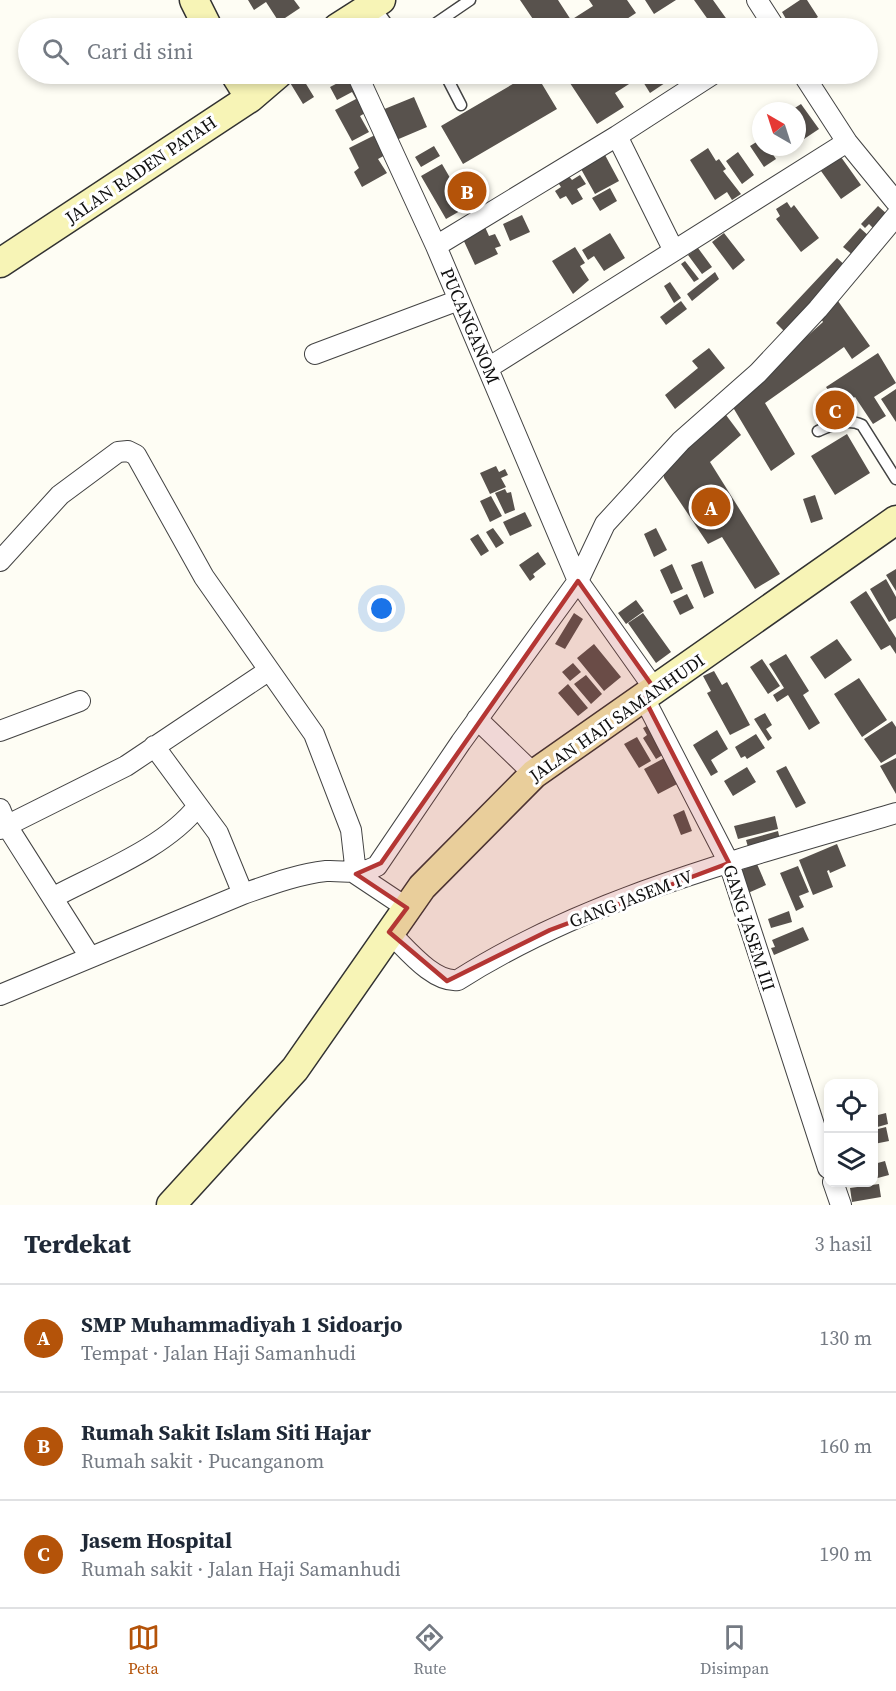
<!DOCTYPE html>
<html lang="id">
<head>
<meta charset="utf-8">
<style>
  body { margin:0; font-family:"Source Serif 4",serif; background:#f2f2f3; color:#1f2937 }
  .controls { position:absolute; right:18px; bottom:18px; display:grid; overflow:hidden; border-radius:12px; box-shadow:0 3px 9px #0003 }
  .controls button { width:54px; height:54px; display:grid; place-items:center; padding:0; border:0; border-bottom:2px solid #e0e1e3; background:#fff; color:#1f2937; font:30px sans-serif }
  .compass { position:absolute; left:752px; top:102px; width:54px; height:54px; border-radius:50%; background:#fff; box-shadow:0 3px 9px #0003; rotate:321deg }
  .you { position:absolute; left:382px; top:609px; width:21px; height:21px; margin:-15px; border:4px solid #fff; border-radius:50%; background:#1a73e8; box-shadow:0 0 0 9px #1a73e833 }
  .badge { display:grid; place-items:center; width:39px; height:39px; border-radius:50%; background:#b45309; color:#fff; font-size:20px; font-weight:700 }
  .pin { position:absolute; translate:-50% -50%; border:3px solid #fff; box-shadow:0 2px 6px #0006 }
  .list { margin:0; padding:0; list-style:none }
  h2 { display:flex; justify-content:space-between; align-items:center; height:78px; margin:0; padding:0 24px; font-size:26px }
  h2 small { font-size:20px; font-weight:400; color:#747a83 }
  .list li { display:grid; grid-template-columns:39px 1fr auto; gap:18px; align-items:center; box-sizing:border-box; height:108px; padding:0 24px; border-top:2px solid #e0e1e3 }
  .list b { display:block; font-size:22px; white-space:nowrap }
  .list p { margin:0; font-size:20px; white-space:nowrap; color:#747a83 }
  .list em { font-size:20px; font-style:normal; color:#747a83 }
  .icon { flex:none; width:33px; height:33px; fill:none; stroke:currentColor; stroke-width:2; stroke-linecap:round; stroke-linejoin:round }
  .map { position:relative; flex:none; width:896px; height:1205px; overflow:hidden }
  .search { position:absolute; background:#fff; box-shadow:0 3px 9px #0003; left:18px; right:18px; top:18px; height:66px; display:flex; align-items:center; gap:15px; box-sizing:border-box; padding:0 21px; border-radius:33px; color:#747a83; font-size:22px }
  .sheet { height:402px; background:#fff }
  nav { display:flex; justify-content:space-around; align-items:center; box-sizing:border-box; height:84px; border-top:2px solid #e0e1e3; background:#fff; font-size:16px; color:#747a83 }
  nav a { display:grid; justify-items:center; gap:3px }
  nav .on { color:#b45309 }
  .map>svg:first-child { display:block }
  .building { fill:#58524d }
  .lines { fill:none; stroke-linecap:round; stroke-linejoin:round }
  .lane-casing { stroke:#434343; stroke-width:13 }
  .street-casing { stroke:#434343; stroke-width:22 }
  .secondary-casing { stroke:#323232; stroke-width:31 }
  .lane { stroke:#fff; stroke-width:10 }
  .street { stroke:#fff; stroke-width:20 }
  .secondary { stroke:#f7f4b6; stroke-width:28 }
  .marked { fill:#b43634; fill-opacity:0.2; stroke:#b43634; stroke-width:4.5; stroke-linejoin:round }
  .labels { text-anchor:middle; stroke-width:6; stroke-linejoin:round; paint-order:stroke }
  .street-label { font-size:18px; fill:#101010; stroke:#fff }
</style>
</head>
<body>
<div class="map">
<svg width="896" height="1205" viewBox="0 0 896 1205">
  <rect width="100%" height="100%" fill="#fefdf4"/>
  <path class="building" d="M 248,0 L 294,0 L 300,8 L 279,22 L 266,2 L 254,10 Z
    M 520,0 L 558,0 L 571,20 L 593,6 L 589,0 L 627,0 L 636,13 L 613,28 L 539,28 Z
    M 645,0 L 676,0 L 654,14 Z
    M 694,0 L 713,0 L 733,28 L 714,28 Z
    M 800,0 L 807,0 L 818,17 L 801,28 L 784,28 L 780,23 L 786,19 L 782,12 Z
    M 300,74 L 314,97 L 303,104 L 289,81 Z
    M 530,74 L 536,74 L 557,109 L 463,164 L 441,126 Z
    M 564,74 L 676,74 L 677,75 L 650,93 L 640,77 L 615,93 L 624,107 L 597,124 Z
    M 353,75 L 372,109 L 360,116 L 369,132 L 352,141 L 335,110 L 356,99 L 352,92 L 337,100 L 330,87 Z
    M 414,97 L 427,127 L 394,141 L 382,110 Z
    M 801,104 L 819,129 L 804,139 L 799,132 L 797,134 L 797,111 L 790,111 Z
    M 379,133 L 389,153 L 378,159 L 387,173 L 362,187 L 354,172 L 359,168 L 349,148 Z
    M 758,141 L 761,147 L 768,147 L 776,159 L 764,167 L 750,146 Z
    M 434,146 L 440,156 L 421,167 L 415,157 Z
    M 708,148 L 716,161 L 719,159 L 726,169 L 723,171 L 741,194 L 732,200 L 727,192 L 715,200 L 690,160 Z
    M 738,152 L 754,175 L 742,184 L 726,161 Z
    M 605,155 L 619,181 L 595,194 L 581,169 Z
    M 841,157 L 861,185 L 841,199 L 821,171 Z
    M 442,164 L 467,207 L 446,219 L 421,176 Z
    M 567,174 L 572,180 L 580,175 L 586,184 L 577,189 L 583,199 L 572,205 L 566,196 L 560,199 L 555,191 L 561,187 L 557,181 Z
    M 610,188 L 617,201 L 600,211 L 592,198 Z
    M 787,202 L 791,208 L 794,205 L 819,238 L 801,252 L 776,219 L 780,216 L 776,209 Z
    M 878,206 L 888,215 L 874,229 L 869,224 L 865,228 L 861,224 Z
    M 522,215 L 530,232 L 510,241 L 503,224 Z
    M 485,227 L 489,236 L 495,234 L 501,246 L 495,248 L 498,254 L 475,265 L 462,237 Z
    M 860,228 L 870,237 L 854,256 L 843,247 Z
    M 610,233 L 625,258 L 604,271 L 594,256 L 588,260 L 582,250 Z
    M 724,233 L 745,260 L 733,270 L 712,242 Z
    M 575,247 L 585,263 L 580,266 L 589,280 L 573,294 L 552,261 Z
    M 698,248 L 712,267 L 702,274 L 688,255 Z
    M 837,258 L 847,267 L 785,332 L 776,323 Z
    M 685,261 L 699,279 L 694,282 L 681,264 Z
    M 715,272 L 719,279 L 692,301 L 687,294 Z
    M 670,282 L 681,298 L 674,303 L 664,286 Z
    M 681,301 L 687,309 L 666,325 L 660,317 Z
    M 838,301 L 870,346 L 852,359 L 844,347 L 765,403 L 795,454 L 771,471 L 731,404 L 823,322 L 819,315 Z
    M 709,348 L 725,368 L 675,409 L 665,395 L 698,368 L 692,361 Z
    M 878,353 L 896,383 L 874,397 L 886,416 L 873,424 L 855,397 L 840,407 L 826,387 Z
    M 896,389 L 896,422 L 881,399 Z
    M 726,415 L 741,435 L 710,462 L 780,574 L 755,589 L 722,537 L 708,544 L 664,478 L 663,470 Z
    M 847,434 L 870,473 L 835,495 L 811,456 Z
    M 496,466 L 499,472 L 505,469 L 508,475 L 501,478 L 506,487 L 490,494 L 480,473 Z
    M 505,489 L 507,493 L 511,492 L 515,510 L 505,514 L 495,493 Z
    M 815,495 L 823,519 L 811,523 L 803,499 Z
    M 491,496 L 502,516 L 490,522 L 480,501 Z
    M 525,512 L 532,526 L 510,536 L 503,522 Z
    M 493,528 L 504,543 L 496,548 L 486,532 Z
    M 656,528 L 667,550 L 654,557 L 644,534 Z
    M 478,534 L 489,551 L 481,556 L 470,539 Z
    M 538,552 L 546,564 L 533,574 L 535,577 L 530,581 L 519,565 Z
    M 702,561 L 714,593 L 704,598 L 691,565 Z
    M 672,564 L 683,589 L 671,594 L 660,570 Z
    M 896,569 L 896,591 L 886,575 Z
    M 886,579 L 896,597 L 896,618 L 889,622 L 870,589 Z
    M 866,591 L 896,638 L 896,654 L 890,645 L 881,650 L 850,602 Z
    M 687,594 L 694,608 L 680,615 L 673,601 Z
    M 636,600 L 644,611 L 626,624 L 618,613 Z
    M 574,613 L 583,619 L 565,649 L 555,644 Z
    M 643,613 L 671,652 L 656,663 L 628,623 Z
    M 837,639 L 852,660 L 825,679 L 810,657 Z
    M 594,644 L 621,677 L 604,691 L 577,658 Z
    M 786,654 L 809,691 L 803,695 L 820,723 L 809,730 L 788,695 L 777,702 L 773,695 L 784,688 L 769,664 Z
    M 762,659 L 780,686 L 768,694 L 750,667 Z
    M 573,663 L 581,672 L 570,681 L 562,672 Z
    M 714,671 L 722,685 L 727,682 L 750,725 L 730,735 L 707,693 L 711,691 L 703,676 Z
    M 586,675 L 602,694 L 591,704 L 574,684 Z
    M 859,678 L 887,720 L 862,737 L 834,694 Z
    M 568,684 L 588,708 L 578,716 L 558,693 Z
    M 765,713 L 772,725 L 766,729 L 772,738 L 768,741 L 754,719 Z
    M 892,721 L 896,727 L 896,754 L 881,763 L 864,739 Z
    M 649,725 L 666,753 L 656,759 L 643,738 L 647,735 L 643,728 Z
    M 717,730 L 728,749 L 711,760 L 718,772 L 711,776 L 693,745 Z
    M 756,734 L 765,748 L 747,759 L 745,756 L 741,758 L 735,747 Z
    M 637,737 L 651,761 L 639,768 L 624,744 Z
    M 668,756 L 671,763 L 667,765 L 672,775 L 676,773 L 681,782 L 658,794 L 644,769 Z
    M 896,758 L 896,794 L 880,766 Z
    M 786,766 L 806,803 L 796,808 L 776,771 Z
    M 747,767 L 756,782 L 733,796 L 724,781 Z
    M 684,810 L 692,831 L 681,835 L 673,815 Z
    M 775,816 L 778,829 L 738,839 L 734,826 Z
    M 778,831 L 781,844 L 750,854 L 746,840 Z
    M 837,844 L 846,866 L 830,873 L 829,870 L 827,871 L 833,887 L 813,895 L 799,860 Z
    M 757,864 L 766,885 L 748,893 L 739,871 Z
    M 798,866 L 809,892 L 799,896 L 804,907 L 796,911 L 780,873 Z
    M 789,911 L 792,922 L 771,928 L 768,919 Z
    M 803,927 L 809,940 L 774,955 L 771,948 L 775,947 L 772,940 Z
    M 886,1113 L 888,1124 L 874,1128 L 874,1116 Z
    M 886,1127 L 889,1141 L 874,1144 L 874,1130 Z
    M 885,1161 L 889,1175 L 874,1179 L 874,1164 Z
    M 879,1184 L 881,1197 L 852,1202 L 850,1188 Z"/>
  <g class="lines">
    <defs>
      <path id="lane" d="M 375,7 L 390,28
        M 429,28 L 470,0
        M 445,74 L 461,105
        M 818,431 C 832,425 847,418 862,425 L 896,479"/>
      <path id="street" d="M 757,0 L 775,28
        M 357,74 L 436,246 L 578,581 L 656,691
        M 803,74 L 847,142 L 896,202
        M 617,136 L 674,251
        M 436,246 L 617,136 L 713,74
        M 315,354 L 459,300
        M 488,368 L 847,142
        M 0,561 L 60,495 L 118,452 L 128,451 L 136,455 L 204,577 L 314,734 L 351,830 L 356,874
        M 644,698 L 729,863 L 828,1168
        M 477,719 L 534,774
        M 0,731 L 80,701
        M 154,746 L 218,833 L 243,894
        M 0,809 L 7,826 L 90,957
        M 0,829 L 126,766 L 268,671
        M 356,874 L 407,908
        M 54,897 C 101,872 165,848 198,806
        M 389,932 C 406,948 433,983 458,980 C 590,896 748,857 896,813
        M 0,995 L 243,894 C 269,885 298,874 326,871 C 345,870 359,876 377,866 L 461,742 L 578,581 L 605,524 L 681,441 L 758,373 L 818,309 L 896,216
        M 833,1182 L 841,1205"/>
      <path id="secondary" d="M 194,0 L 208,28
        M 337,28 L 381,0
        M 235,74 L 250,98
        M 0,263 L 250,98 L 278,74
        M 171,1205 L 295,1069 L 422,887 L 534,774 L 896,520"/>
    </defs>
    <use href="#lane" class="lane-casing"/>
    <use href="#street" class="street-casing"/>
    <use href="#secondary" class="secondary-casing"/>
    <use href="#lane" class="lane"/>
    <use href="#street" class="street"/>
    <use href="#secondary" class="secondary"/>
  </g>
  <path class="marked" d="M 578,581 L 656,691 L 644,698 L 729,863 L 550,930 L 447,981 L 389,932 L 407,908 L 356,874 L 381,863 Z"/>
  <g class="labels">
    <g class="street-label">
      <text transform="translate(141 170) rotate(-34)" y="6">JALAN RADEN PATAH</text>
      <text transform="translate(470 326) rotate(67)" y="6">PUCANGANOM</text>
      <text transform="translate(617 718) rotate(-35)" y="6">JALAN HAJI SAMANHUDI</text>
      <text transform="translate(631 899) rotate(-21)" y="6">GANG JASEM IV</text>
      <text transform="translate(749 928) rotate(72)" y="6">GANG JASEM III</text>
    </g>
  </g>
</svg>
<div class="controls">
<button><svg class="icon" aria-label="locate" viewBox="0 0 24 24"><circle cx="12" cy="12" r="6"/><path d="M12 2v4M12 18v4M2 12h4M18 12h4"/></svg></button>
<button><svg class="icon" aria-label="layers" viewBox="0 0 24 24"><path d="M12 4l9 5-9 5-9-5zM3 14l9 5 9-5"/></svg></button>
</div>
<svg class="compass" viewBox="-18 -18 36 36"><path d="M0-13l5 13h-10z" fill="#e53935"/><path d="M0 13l5-13h-10z" fill="#747a83"/></svg>
<div class="you"></div>
<div class="pin badge" style="left:711px;top:507px">A</div>
<div class="pin badge" style="left:467px;top:191px">B</div>
<div class="pin badge" style="left:835px;top:410px">C</div>
<div class="search"><svg class="icon" aria-label="search" viewBox="0 0 24 24"><circle cx="10" cy="10" r="6"/><path d="M15 15l6 6"/></svg>Cari di sini</div>
</div>
<section class="sheet">
<h2>Terdekat<small>3 hasil</small></h2>
<ul class="list">
<li><span class="badge">A</span><div><b>SMP Muhammadiyah 1 Sidoarjo</b><p>Tempat · Jalan Haji Samanhudi</p></div><em>130 m</em></li>
<li><span class="badge">B</span><div><b>Rumah Sakit Islam Siti Hajar</b><p>Rumah sakit · Pucanganom</p></div><em>160 m</em></li>
<li><span class="badge">C</span><div><b>Jasem Hospital</b><p>Rumah sakit · Jalan Haji Samanhudi</p></div><em>190 m</em></li>
</ul>
</section>
<nav>
<a class="on"><svg class="icon" aria-label="map" viewBox="0 0 24 24"><path d="M3 6l6-2 6 2 6-2v14l-6 2-6-2-6 2zM9 4v14M15 6v14"/></svg>Peta</a>
<a><svg class="icon" aria-label="directions" viewBox="0 0 24 24"><path d="M12 3l9 9-9 9-9-9zM9 14v-3h6M13 9l2 2-2 2"/></svg>Rute</a>
<a><svg class="icon" aria-label="saved" viewBox="0 0 24 24"><path d="M7 4h10v16l-5-4-5 4z"/></svg>Disimpan</a>
</nav>
</body>
</html>
